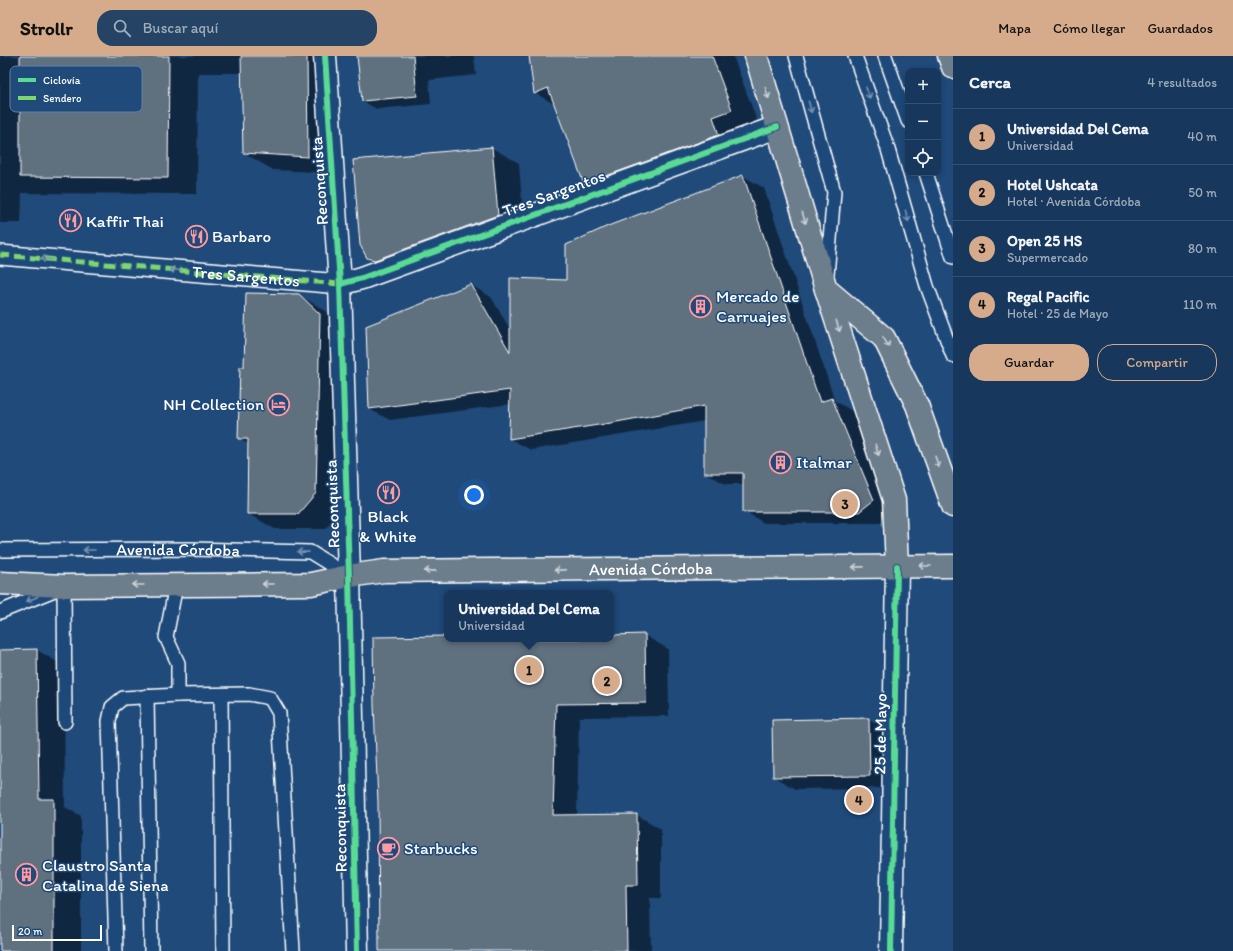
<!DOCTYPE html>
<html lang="es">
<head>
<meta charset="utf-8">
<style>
  body { margin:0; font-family:Itim,sans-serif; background:#244365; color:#f1f3f6 }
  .controls { position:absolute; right:12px; top:12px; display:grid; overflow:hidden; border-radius:8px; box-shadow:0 2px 6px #0003 }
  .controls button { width:36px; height:36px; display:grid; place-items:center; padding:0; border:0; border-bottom:1px solid #365272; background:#17385c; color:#f1f3f6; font:20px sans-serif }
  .scale { position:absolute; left:12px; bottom:10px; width:90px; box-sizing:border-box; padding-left:4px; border:2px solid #fff; border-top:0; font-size:11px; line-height:14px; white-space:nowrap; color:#fff; -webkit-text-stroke:3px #1f4a7a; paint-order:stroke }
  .you { position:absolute; left:474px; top:439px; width:14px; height:14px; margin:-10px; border:3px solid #fff; border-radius:50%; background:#1a73e8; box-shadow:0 0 0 6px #1a73e833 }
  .badge { display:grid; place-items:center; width:26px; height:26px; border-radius:50%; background:#d6ab8b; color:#111; font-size:13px; font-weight:700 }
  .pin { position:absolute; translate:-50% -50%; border:2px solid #fff; box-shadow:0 1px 4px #0006 }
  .popup { position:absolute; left:444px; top:534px; width:170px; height:52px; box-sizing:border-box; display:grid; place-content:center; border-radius:8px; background:#17385c; filter:drop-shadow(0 1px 3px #0005); font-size:13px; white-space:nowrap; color:#9eacbb }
  .popup b { font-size:15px; color:#f1f3f6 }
  .popup::after { content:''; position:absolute; left:50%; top:100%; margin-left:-8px; border:8px solid transparent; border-top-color:#17385c }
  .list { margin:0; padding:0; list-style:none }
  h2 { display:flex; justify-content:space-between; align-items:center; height:52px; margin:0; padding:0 16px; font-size:17px }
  h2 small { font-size:13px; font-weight:400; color:#9eacbb }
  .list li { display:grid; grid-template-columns:26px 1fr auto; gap:12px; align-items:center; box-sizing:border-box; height:56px; padding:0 16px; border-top:1px solid #365272 }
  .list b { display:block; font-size:15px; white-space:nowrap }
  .list p { margin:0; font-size:13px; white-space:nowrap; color:#9eacbb }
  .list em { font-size:13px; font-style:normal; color:#9eacbb }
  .actions { display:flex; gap:8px; padding:12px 16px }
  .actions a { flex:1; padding:9px 0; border:1px solid #d6ab8b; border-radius:16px; text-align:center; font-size:14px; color:#d6ab8b }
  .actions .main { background:#d6ab8b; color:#111 }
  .icon { flex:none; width:22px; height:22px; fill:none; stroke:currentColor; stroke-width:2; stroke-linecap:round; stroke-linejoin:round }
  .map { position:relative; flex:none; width:953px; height:895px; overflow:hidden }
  header { display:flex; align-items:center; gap:24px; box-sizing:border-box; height:56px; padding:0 20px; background:#d6ab8b; color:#111 }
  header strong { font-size:19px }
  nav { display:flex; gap:22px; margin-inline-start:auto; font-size:14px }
  .search { width:280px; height:36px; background:#244365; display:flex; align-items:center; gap:10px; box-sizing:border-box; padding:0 14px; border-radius:16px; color:#9eacbb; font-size:15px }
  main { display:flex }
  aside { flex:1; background:#17385c }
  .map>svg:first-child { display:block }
  .shadow { fill:#0007 }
  .building { fill:#5f6f7f; stroke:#fff }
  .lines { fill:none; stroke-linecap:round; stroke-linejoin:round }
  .service-casing { stroke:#fff; stroke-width:16 }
  .pedestrian-casing { stroke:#fff; stroke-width:22 }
  .minor-casing { stroke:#fff; stroke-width:25 }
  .primary-casing { stroke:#fff; stroke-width:25 }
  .service { stroke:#1f4a7a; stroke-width:13 }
  .pedestrian { stroke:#1f4a7a; stroke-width:19 }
  .minor { stroke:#1f4a7a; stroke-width:22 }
  .primary { stroke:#6c7d8c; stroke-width:22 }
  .quiet { stroke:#7fd670; stroke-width:5; stroke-dasharray:10 5; stroke-linecap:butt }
  .cycleway-casing { stroke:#1f4a7a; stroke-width:8 }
  .cycleway { stroke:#5adb95; stroke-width:6 }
  .oneway { stroke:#ccd2d7 }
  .oneway2 { stroke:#7992af }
  .labels { text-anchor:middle; stroke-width:3; stroke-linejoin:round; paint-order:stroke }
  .street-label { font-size:17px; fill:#fff; stroke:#1f4a7a }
  .poi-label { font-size:17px; fill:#fff; stroke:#1f4a7a; text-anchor:start }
  .key { fill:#1f4a7a; stroke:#6280a2; stroke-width:1 }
  .key-label { font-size:11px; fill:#fff }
</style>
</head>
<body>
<header>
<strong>Strollr</strong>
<div class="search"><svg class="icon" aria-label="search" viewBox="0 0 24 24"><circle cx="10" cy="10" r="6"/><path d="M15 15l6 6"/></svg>Buscar aquí</div>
<nav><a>Mapa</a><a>Cómo llegar</a><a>Guardados</a></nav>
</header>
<main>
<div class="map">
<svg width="953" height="895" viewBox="0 0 953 895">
  <rect width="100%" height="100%" fill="#1f4a7a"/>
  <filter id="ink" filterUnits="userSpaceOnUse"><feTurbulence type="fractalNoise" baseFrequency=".025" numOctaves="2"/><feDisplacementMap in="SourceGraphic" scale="8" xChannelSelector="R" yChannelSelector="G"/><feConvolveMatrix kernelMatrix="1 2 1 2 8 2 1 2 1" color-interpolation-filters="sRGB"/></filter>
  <g filter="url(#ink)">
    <path class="shadow" d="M 0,0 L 335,0 L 337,117 L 273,114 L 244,97 L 242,17 L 198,17 L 197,138 L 22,137 L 21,167 L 0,167 Z
      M 358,0 L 474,0 L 476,19 L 429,24 L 431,48 L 377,53 L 362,45 Z
      M 530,0 L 733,0 L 759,70 L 612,143 L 585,127 L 556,49 L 535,37 Z
      M 492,92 L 519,107 L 524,175 L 395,217 L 368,201 Z
      M 743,120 L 764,132 L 835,345 L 852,355 L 894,456 L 880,467 L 764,467 L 744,455 L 744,428 L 726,428 L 705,417 L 705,365 L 531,394 L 510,383 L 511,348 L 390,364 L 369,353 L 471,229 L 491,241 L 511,275 L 567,225 Z
      M 299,239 L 326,255 L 346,275 L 343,452 L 325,473 L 275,473 L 248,458 L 249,388 L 239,383 L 245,312 Z
      M 611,579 L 644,579 L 668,593 L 669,660 L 579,661 L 577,760 L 637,759 L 661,773 L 661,842 L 650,842 L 651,895 L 381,895 L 447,581 L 447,583 L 611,583 Z
      M 37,594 L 64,610 L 65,751 L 81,760 L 81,895 L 0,895 L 0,595 Z
      M 869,663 L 890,676 L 891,732 L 795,733 L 774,721 Z"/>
    <path class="building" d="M 20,0 L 169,0 L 168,122 L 20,121 Z
      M 241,0 L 307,0 L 308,101 L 243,97 Z
      M 357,0 L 413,0 L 417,40 L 362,45 Z
      M 529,0 L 712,0 L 732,54 L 713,61 L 719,79 L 584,128 L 548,32 L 534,38 Z
      M 492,91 L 498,159 L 375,204 L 367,202 L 360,189 L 353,104 Z
      M 743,119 L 820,346 L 832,342 L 874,444 L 859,456 L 743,456 L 743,417 L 704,417 L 704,350 L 611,367 L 509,383 L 510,334 L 369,353 L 366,270 L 471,228 L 510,296 L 510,222 L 566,224 L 566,189 L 608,170 Z
      M 246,237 L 299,238 L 320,258 L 316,437 L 298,458 L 247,458 L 248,383 L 238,383 L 240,311 L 244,311 Z
      M 645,578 L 646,647 L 556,648 L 553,759 L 637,758 L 638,829 L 626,829 L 627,895 L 379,895 L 378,747 L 374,650 L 373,581 L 447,580 L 447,583 L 611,583 L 611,579 Z
      M 37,593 L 39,743 L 54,743 L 54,895 L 0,895 L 0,594 Z
      M 869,662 L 870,720 L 773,721 L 772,664 Z"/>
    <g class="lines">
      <defs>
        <g id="service">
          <path d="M 796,0 L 834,136 L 827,219"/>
          <path d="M 855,0 L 887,90 L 927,230 L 953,300"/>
          <path d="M 885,0 L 908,65"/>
          <path d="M 926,117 L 953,201"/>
          <path id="s1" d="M 0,494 L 192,493 L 310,496 L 349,520"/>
          <path d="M 176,529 L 166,581 L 178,607 L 178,639"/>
          <path d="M 0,556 L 64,530 L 65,666"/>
          <path d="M 221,639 L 223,895"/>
          <path d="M 147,640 L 151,895"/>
          <path d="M 116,895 L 109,665 L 112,651 L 123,642 L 178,639 L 249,638 L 270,642 L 279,657 L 293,895"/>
        </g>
        <g id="pedestrian">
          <path id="s2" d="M 0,199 L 340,228"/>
        </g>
        <path id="minor" d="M 325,0 L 340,228 L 349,520 L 357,895
          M 340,228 L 362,222 L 777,71
          M 891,895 L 897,510"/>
        <g id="primary">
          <path d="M 756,0 L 826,233 L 894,444 L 897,510"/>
          <path d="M 949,0 L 953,11"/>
          <path d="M 826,233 L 884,282 L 917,349 L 953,450"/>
          <path id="s3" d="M 0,527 L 64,530 L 311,528 L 349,520 L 384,515 L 953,510"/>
        </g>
      </defs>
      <use href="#service" class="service-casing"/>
      <use href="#pedestrian" class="pedestrian-casing"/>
      <use href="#minor" class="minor-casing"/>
      <use href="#primary" class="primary-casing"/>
      <use href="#service" class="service"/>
      <use href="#pedestrian" class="pedestrian"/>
      <use href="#minor" class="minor"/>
      <use href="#primary" class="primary"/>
      <path class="quiet" d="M 0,199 L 340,228 L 343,227"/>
      <defs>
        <path id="cycleway" d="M 325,0 L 340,228 L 349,520 L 357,895
          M 340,228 L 362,222 L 777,71
          M 891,895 L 897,510"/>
      </defs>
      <use href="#cycleway" class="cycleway-casing"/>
      <use href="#cycleway" class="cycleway"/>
    </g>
    <defs><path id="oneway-shaft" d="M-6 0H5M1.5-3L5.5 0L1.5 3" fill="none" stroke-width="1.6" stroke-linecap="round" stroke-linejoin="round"/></defs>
    <g class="oneway">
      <use href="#oneway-shaft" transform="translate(767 37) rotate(73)"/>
      <use href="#oneway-shaft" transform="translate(804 162) rotate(73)"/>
      <use href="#oneway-shaft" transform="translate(838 270) rotate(72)"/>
      <use href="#oneway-shaft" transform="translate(886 286) rotate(60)"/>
      <use href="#oneway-shaft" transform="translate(877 394) rotate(72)"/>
      <use href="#oneway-shaft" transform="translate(937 406) rotate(71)"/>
      <use href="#oneway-shaft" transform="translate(925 510) rotate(180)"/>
      <use href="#oneway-shaft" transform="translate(858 511) rotate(179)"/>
      <use href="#oneway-shaft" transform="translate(560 514) rotate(179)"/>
      <use href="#oneway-shaft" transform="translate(430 515) rotate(179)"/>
      <use href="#oneway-shaft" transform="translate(268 528) rotate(180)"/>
      <use href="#oneway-shaft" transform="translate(138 529) rotate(180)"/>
    </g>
    <g class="oneway2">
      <use href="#oneway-shaft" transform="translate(868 37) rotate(70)"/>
      <use href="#oneway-shaft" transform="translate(810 51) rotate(75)"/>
      <use href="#oneway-shaft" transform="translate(907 160) rotate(74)"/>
      <use href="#oneway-shaft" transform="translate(46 203) rotate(-175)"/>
      <use href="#oneway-shaft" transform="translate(175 214) rotate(-175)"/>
      <use href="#oneway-shaft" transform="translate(89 494) rotate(-180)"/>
      <use href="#oneway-shaft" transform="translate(303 496) rotate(-179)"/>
      <use href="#oneway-shaft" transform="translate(32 543) rotate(157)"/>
    </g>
  </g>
  <defs>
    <symbol id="restaurant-ring" viewBox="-11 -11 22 22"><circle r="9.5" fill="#1f4a7a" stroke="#ff9aa2" stroke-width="1.5"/><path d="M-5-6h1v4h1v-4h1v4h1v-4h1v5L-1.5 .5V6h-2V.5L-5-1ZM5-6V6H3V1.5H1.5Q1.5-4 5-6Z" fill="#ff9aa2"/></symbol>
    <symbol id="building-ring" viewBox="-11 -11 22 22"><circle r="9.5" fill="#1f4a7a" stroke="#ff9aa2" stroke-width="1.5"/><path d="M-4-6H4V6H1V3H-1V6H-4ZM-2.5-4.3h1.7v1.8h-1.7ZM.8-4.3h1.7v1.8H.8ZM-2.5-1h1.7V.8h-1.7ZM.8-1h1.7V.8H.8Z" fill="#ff9aa2"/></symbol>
    <symbol id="hotel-ring" viewBox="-11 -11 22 22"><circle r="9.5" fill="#1f4a7a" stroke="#ff9aa2" stroke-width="1.5"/><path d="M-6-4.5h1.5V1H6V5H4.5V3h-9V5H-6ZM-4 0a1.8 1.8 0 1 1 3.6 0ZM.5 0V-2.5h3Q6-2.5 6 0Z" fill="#ff9aa2"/></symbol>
    <symbol id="cafe-ring" viewBox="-11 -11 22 22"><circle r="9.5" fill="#1f4a7a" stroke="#ff9aa2" stroke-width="1.5"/><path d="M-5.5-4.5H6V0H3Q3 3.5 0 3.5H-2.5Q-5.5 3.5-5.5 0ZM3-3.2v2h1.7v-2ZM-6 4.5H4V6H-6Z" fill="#ff9aa2"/></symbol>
  </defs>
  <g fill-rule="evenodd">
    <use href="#restaurant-ring" x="58" y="152" width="25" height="25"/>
    <use href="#restaurant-ring" x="184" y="168" width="25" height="25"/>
    <use href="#building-ring" x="688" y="238" width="25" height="25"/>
    <use href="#hotel-ring" x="266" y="336" width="25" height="25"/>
    <use href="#building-ring" x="768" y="394" width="25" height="25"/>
    <use href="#restaurant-ring" x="376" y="424" width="25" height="25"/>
    <use href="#cafe-ring" x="376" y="780" width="25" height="25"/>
    <use href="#building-ring" x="14" y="806" width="25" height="25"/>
  </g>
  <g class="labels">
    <g class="street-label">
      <text transform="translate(319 125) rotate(-94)" y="6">Reconquista</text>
      <text transform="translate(554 137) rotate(-20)" y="6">Tres Sargentos</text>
      <text dy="6" stroke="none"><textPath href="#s2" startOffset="247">Tres Sargentos</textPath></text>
      <text transform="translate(332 448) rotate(-92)" y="6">Reconquista</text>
      <text dy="6" stroke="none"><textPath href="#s1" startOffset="178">Avenida Córdoba</textPath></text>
      <text dy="6" stroke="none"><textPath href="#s3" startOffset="652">Avenida Córdoba</textPath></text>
      <text transform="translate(880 678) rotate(-89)" y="6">25 de Mayo</text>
      <text transform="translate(340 772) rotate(-91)" y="6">Reconquista</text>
    </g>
    <g class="poi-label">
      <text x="86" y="171">Kaffir Thai</text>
      <text x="212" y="186">Barbaro</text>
      <text x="716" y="246">Mercado de<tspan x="716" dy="20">Carruajes</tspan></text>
      <text x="264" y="354" text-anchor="end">NH Collection</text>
      <text x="796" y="412">Italmar</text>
      <text x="388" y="466" text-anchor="middle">Black<tspan x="388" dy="20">&amp; White</tspan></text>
      <text x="404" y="798">Starbucks</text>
      <text x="42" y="815">Claustro Santa<tspan x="42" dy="20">Catalina de Siena</tspan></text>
    </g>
  </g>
  <rect x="10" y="10" width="132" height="46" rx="6" class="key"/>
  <rect x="18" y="22" width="18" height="4" fill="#5adb95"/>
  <rect x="18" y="40" width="18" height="4" fill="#7fd670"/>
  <g class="key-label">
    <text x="43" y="28">Ciclovía</text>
    <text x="43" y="46">Sendero</text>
  </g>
</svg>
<div class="controls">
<button>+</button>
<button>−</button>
<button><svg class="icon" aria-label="locate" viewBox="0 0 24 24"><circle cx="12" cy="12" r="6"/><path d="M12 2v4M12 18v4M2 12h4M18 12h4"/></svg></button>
</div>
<div class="scale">20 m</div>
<div class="you"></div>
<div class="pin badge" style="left:529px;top:614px">1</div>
<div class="popup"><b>Universidad Del Cema</b>Universidad</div>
<div class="pin badge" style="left:607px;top:625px">2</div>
<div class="pin badge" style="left:845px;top:448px">3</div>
<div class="pin badge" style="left:859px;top:744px">4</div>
</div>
<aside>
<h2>Cerca<small>4 resultados</small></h2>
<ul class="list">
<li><span class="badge">1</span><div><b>Universidad Del Cema</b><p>Universidad</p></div><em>40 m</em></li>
<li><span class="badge">2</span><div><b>Hotel Ushcata</b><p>Hotel · Avenida Córdoba</p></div><em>50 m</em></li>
<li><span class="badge">3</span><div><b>Open 25 HS</b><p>Supermercado</p></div><em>80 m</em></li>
<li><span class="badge">4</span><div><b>Regal Pacific</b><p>Hotel · 25 de Mayo</p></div><em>110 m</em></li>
</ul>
<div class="actions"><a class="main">Guardar</a><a>Compartir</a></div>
</aside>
</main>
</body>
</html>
